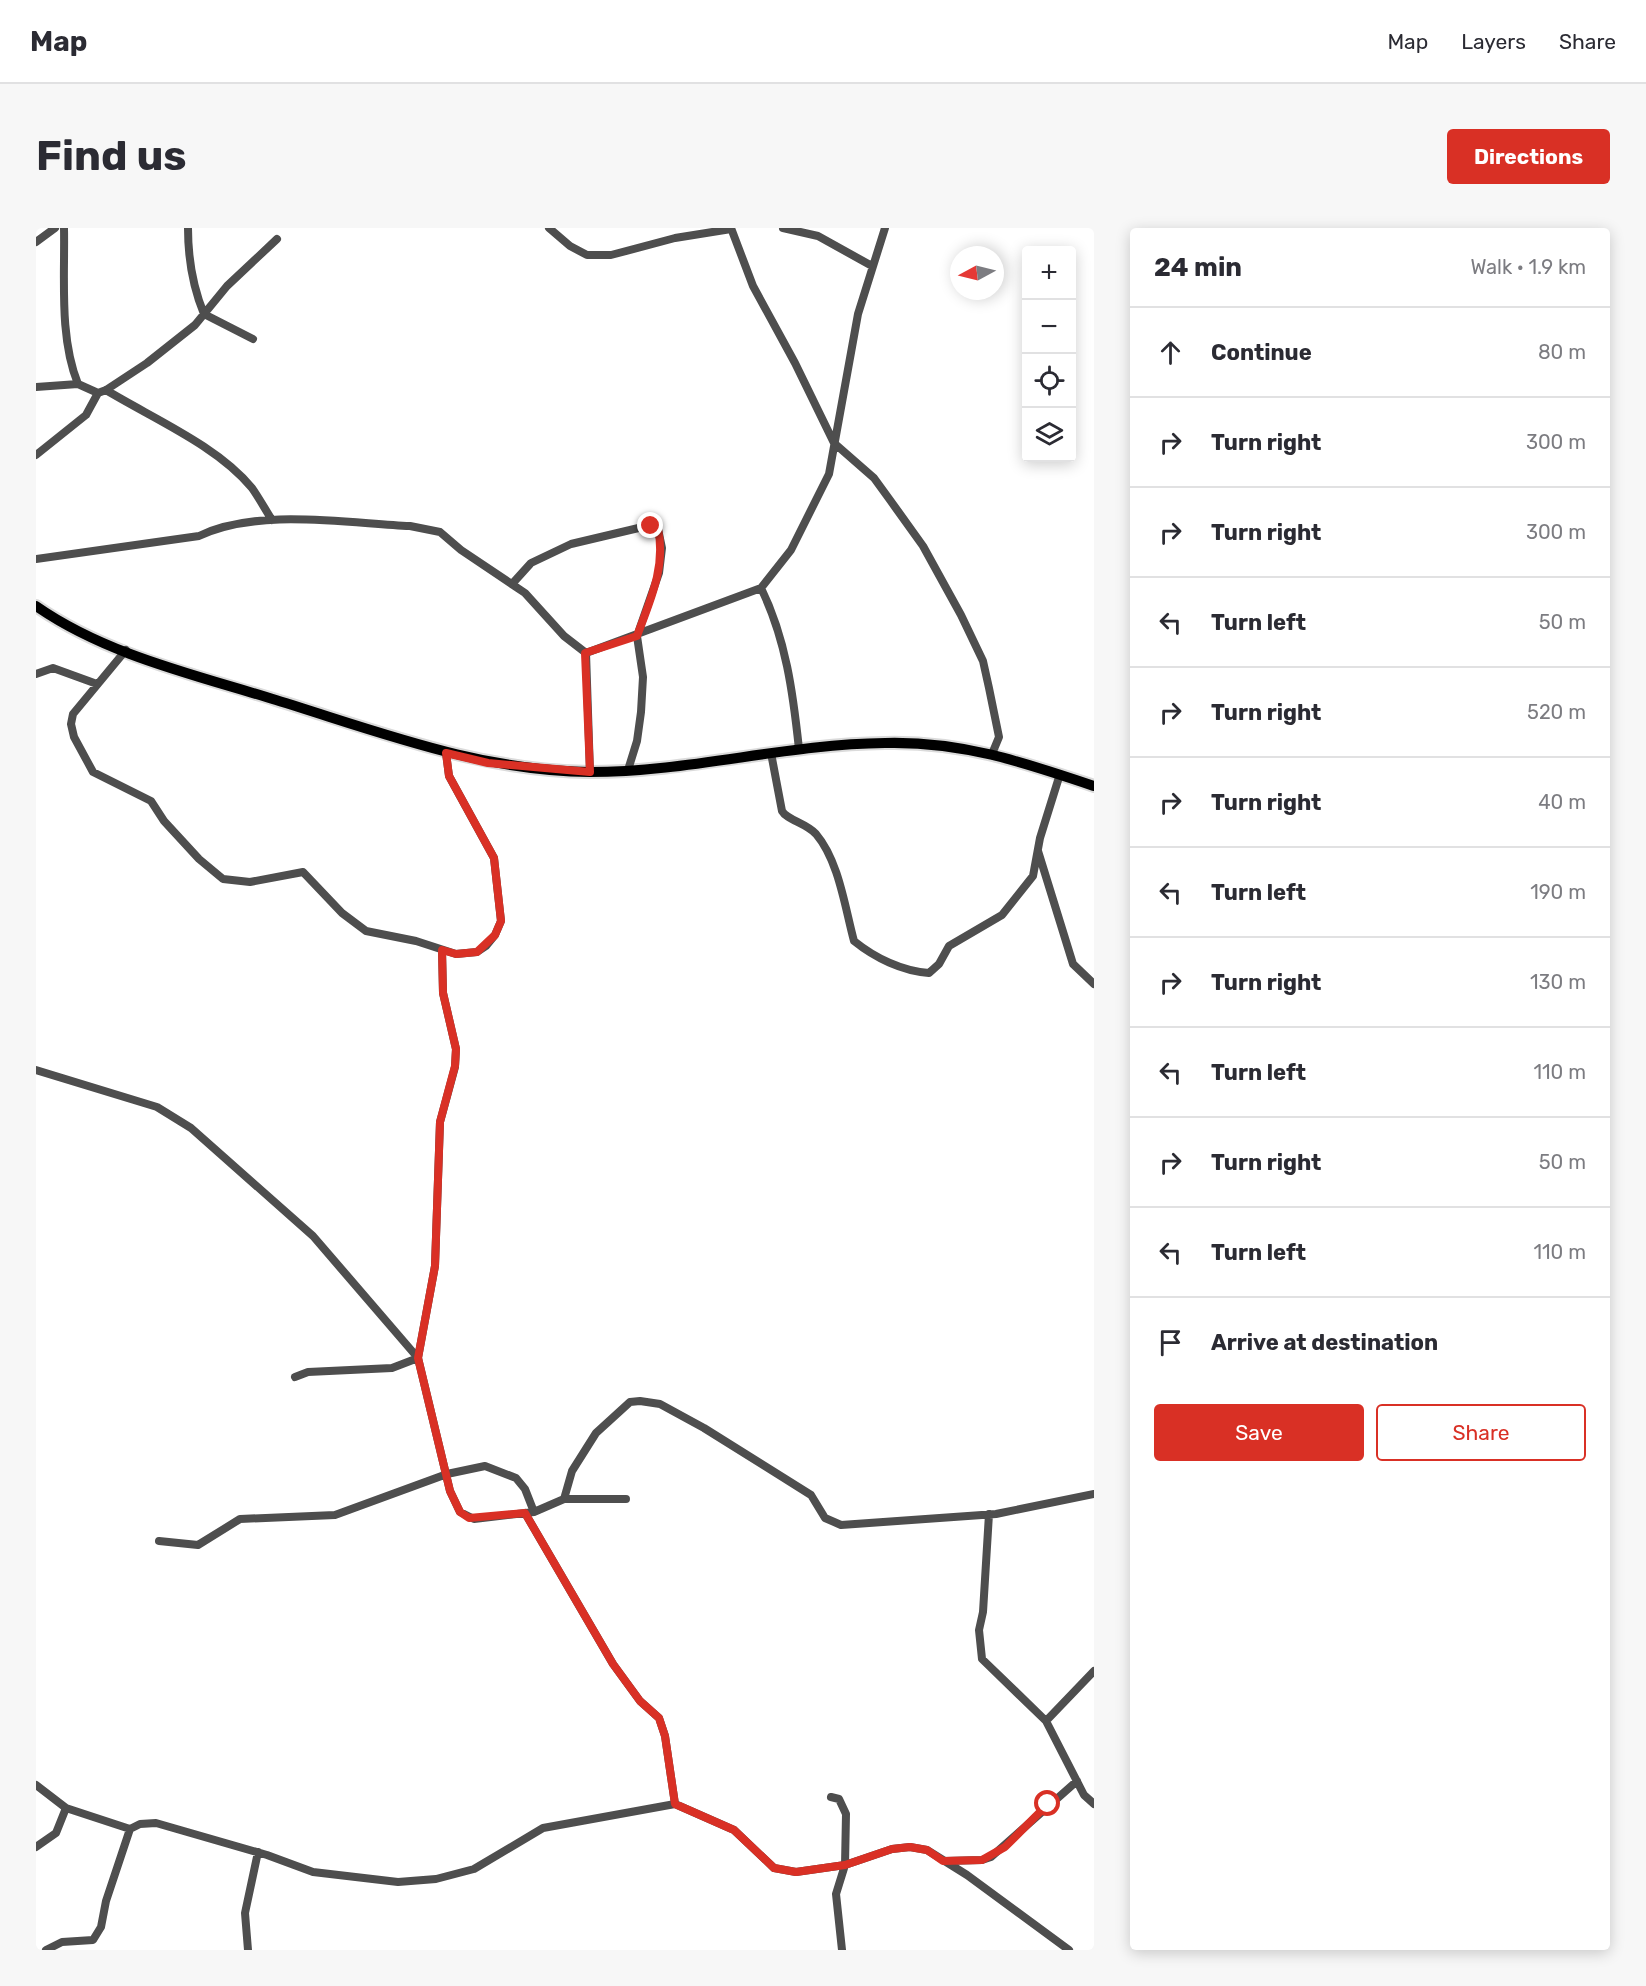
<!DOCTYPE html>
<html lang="en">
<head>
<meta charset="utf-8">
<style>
  body { margin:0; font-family:Rubik,sans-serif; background:#f7f7f7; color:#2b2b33 }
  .controls { position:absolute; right:18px; top:18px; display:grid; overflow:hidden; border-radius:6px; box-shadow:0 3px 15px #0003 }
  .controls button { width:54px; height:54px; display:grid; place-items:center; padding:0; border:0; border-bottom:2px solid #e1e1e2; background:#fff; color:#2b2b33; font:30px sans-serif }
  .compass { position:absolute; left:914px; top:18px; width:54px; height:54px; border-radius:50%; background:#fff; box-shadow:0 3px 15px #0003; rotate:263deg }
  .stop { position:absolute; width:18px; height:18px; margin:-14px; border:4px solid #d93025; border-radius:50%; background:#fff }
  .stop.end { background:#d93025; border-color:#fff; box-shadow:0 2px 6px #0008 }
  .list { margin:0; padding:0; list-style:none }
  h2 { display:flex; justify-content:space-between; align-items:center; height:78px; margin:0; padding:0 24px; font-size:26px }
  h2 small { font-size:20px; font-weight:400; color:#7c7c81 }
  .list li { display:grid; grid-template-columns:39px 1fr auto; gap:18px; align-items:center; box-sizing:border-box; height:90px; padding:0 24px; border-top:2px solid #e1e1e2 }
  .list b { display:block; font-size:22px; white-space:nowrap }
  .list em { font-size:20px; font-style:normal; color:#7c7c81 }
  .actions { display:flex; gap:12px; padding:18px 24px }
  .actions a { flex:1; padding:14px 0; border:2px solid #d93025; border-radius:6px; text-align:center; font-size:21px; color:#d93025 }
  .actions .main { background:#d93025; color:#fff }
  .icon { flex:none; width:33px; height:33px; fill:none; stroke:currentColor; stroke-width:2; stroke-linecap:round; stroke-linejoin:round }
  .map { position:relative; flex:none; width:1058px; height:1722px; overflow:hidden; border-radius:6px }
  header { display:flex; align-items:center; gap:36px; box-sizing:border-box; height:84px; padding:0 30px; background:#fff; border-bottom:2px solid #e1e1e2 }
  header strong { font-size:28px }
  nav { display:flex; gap:33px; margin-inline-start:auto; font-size:21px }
  .intro { display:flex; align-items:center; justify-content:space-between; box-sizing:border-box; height:144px; padding:0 36px }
  h1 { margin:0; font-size:42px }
  .button { padding:15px 27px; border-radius:6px; background:#d93025; color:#fff; font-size:21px; font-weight:700 }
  main { display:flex; gap:36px; padding:0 36px }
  aside { flex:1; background:#fff; border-radius:6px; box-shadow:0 3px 15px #0003 }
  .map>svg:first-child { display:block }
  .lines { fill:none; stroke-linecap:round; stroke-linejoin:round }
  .major-casing { stroke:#dbdbdb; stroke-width:14 }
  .minor { stroke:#4e4e4e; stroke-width:8 }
  .major { stroke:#000; stroke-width:10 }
  .route { stroke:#d93025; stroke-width:8 }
</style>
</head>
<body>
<header>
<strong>Map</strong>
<nav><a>Map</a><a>Layers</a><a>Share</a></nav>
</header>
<div class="intro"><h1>Find us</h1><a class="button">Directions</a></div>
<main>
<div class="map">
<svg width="1058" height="1722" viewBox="0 0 1058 1722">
  <rect width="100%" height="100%" fill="#fff"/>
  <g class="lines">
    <defs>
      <path id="major" d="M 0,378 C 70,427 160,447 240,472 C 344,504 444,543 554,544 C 653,544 751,516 849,515 C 925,513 987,534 1058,558"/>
    </defs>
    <use href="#major" class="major-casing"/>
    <path class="minor" d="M 28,0 C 29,50 23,109 42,156
      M 152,0 C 152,31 156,57 168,86 L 217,111
      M 513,0 L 534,18 L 551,27 L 575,27 L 639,10 L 695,1
      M 695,0 L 717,58 L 759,135 L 798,215 L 838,250 L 854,272 L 887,318 L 925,387 L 947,433 L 953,460 L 963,509 L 956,526
      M 747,0 L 782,8 L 836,38
      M 0,14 L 19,0
      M 0,159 L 42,156 L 62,165 L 70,162 L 111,135 L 159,97 L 191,58 L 241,11
      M 70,162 C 116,190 182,218 216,260 C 223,270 229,281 236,292
      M 0,227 L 50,187 L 62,165
      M 0,331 L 163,308 C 221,280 309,295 374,298 L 404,304 L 425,322 L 489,365 L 528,408 L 550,425
      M 476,356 L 495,335 L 535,316 L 611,298 L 622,301 L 626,320 L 623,345 L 601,408 L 607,449 L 605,484 L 601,513 L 592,542
      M 725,360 C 750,411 757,465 763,521
      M 90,422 L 37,486 L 35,496 L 38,509 L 57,544 L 115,573 L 128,593 L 163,631 L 187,651 L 214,654 L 267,644 L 306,685 L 330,703 L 380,713 L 420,726 L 441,724 L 450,718 L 459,707 L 465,693 L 458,630 L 413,548 L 410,525
      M 0,446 L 17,440 L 61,456
      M 735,525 L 746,583 C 751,592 770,595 780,606 C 803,633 809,680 818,713 C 839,730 866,743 893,745 L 903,736 L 913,718 L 966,687 L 997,648 L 1004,610 L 1024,546
      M 554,544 L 550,425 L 725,360 L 755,322 L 793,246 L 822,86 L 849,0
      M 1002,623 L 1037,736 L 1058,756
      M 406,722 L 407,765 L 420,821 L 419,839 L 404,894 L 399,1038 L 382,1130 L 414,1263 L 424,1284 L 438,1291 L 498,1284 L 528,1271 L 590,1271
      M 0,842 L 121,879 L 155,900 L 277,1008 L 382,1130
      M 259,1149 L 272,1144 L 356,1140 L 382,1130
      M 528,1271 L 536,1243 L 560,1205 L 594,1174 L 604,1173 L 624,1176 L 668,1200 L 775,1267 L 789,1290 L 805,1297 L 960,1286 L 1058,1266
      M 489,1285 L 577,1436 L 604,1473 L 623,1490 L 629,1508 L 639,1576 L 698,1602 L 738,1640 L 760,1644 L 809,1637 L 856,1621 L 874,1619 L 891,1622 L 931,1647 L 1033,1722
      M 953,1286 L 947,1384 L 943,1402 L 946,1431 L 1010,1493 L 1048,1567 L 1058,1576
      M 123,1313 L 162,1317 L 204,1291 L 299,1287 L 411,1246 L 449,1238 L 480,1250 L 489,1261 L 498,1284
      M 1010,1493 L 1058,1443
      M 0,1557 L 30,1580 L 94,1601
      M 795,1569 L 803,1571 L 810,1586 L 809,1637 L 800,1666 L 806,1722
      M 0,1619 L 20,1605 L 30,1580
      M 909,1633 L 946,1632 L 955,1629 L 1041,1553
      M 10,1722 L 26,1714 L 57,1712 L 65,1699 L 70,1673 L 94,1601 L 104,1596 L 120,1595 L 231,1627 L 277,1644 L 362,1654 L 400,1651 L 438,1641 L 507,1600 L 639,1576
      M 212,1722 L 209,1685 L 222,1624"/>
    <use href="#major" class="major"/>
  </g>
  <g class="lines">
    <path class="route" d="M 615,298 L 622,301 C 630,339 614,373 601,408 L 549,425 L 554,544 L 452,535 L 410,525 L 413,548 L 458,630 L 465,693 L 459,707 L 441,724 L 420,726 L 406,722 L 407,765 L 420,821 L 419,838 L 404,894 L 399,1038 L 382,1130 L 414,1263 L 424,1284 L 433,1290 L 489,1285 L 577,1436 L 604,1473 L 623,1490 L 629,1508 L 639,1576 L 698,1602 L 738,1640 L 760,1644 L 809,1637 L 856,1621 L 874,1619 L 891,1622 L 907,1633 L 946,1632 L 969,1619 L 1012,1576"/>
  </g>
</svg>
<div class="controls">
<button>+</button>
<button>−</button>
<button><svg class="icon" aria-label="locate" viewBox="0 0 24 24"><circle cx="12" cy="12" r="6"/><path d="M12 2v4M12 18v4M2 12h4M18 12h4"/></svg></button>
<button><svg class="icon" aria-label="layers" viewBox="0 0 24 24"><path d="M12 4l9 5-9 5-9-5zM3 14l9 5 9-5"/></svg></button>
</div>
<svg class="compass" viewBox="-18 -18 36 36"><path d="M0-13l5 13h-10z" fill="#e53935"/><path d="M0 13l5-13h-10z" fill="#7c7c81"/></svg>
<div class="stop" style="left:1012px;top:1576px"></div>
<div class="stop end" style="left:615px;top:298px"></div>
</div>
<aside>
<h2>24 min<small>Walk · 1.9 km</small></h2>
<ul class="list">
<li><svg class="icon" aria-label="ahead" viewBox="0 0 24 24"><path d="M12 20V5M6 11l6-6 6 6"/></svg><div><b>Continue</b></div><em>80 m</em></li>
<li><svg class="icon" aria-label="right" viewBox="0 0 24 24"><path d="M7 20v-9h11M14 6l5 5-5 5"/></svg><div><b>Turn right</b></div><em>300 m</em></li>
<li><svg class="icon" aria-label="right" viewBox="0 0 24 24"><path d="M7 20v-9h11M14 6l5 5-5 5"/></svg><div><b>Turn right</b></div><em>300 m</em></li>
<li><svg class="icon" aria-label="left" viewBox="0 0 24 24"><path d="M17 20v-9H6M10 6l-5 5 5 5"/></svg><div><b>Turn left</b></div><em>50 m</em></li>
<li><svg class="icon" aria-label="right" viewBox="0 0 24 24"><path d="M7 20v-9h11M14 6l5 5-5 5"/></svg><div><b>Turn right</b></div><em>520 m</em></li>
<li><svg class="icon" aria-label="right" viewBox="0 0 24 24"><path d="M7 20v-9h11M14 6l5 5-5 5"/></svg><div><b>Turn right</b></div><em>40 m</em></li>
<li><svg class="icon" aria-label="left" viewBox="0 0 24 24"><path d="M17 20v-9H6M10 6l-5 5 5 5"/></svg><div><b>Turn left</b></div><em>190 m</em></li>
<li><svg class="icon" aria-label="right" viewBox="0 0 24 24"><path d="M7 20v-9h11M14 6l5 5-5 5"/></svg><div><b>Turn right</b></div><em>130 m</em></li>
<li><svg class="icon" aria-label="left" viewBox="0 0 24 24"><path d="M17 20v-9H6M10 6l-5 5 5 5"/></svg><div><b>Turn left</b></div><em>110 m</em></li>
<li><svg class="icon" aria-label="right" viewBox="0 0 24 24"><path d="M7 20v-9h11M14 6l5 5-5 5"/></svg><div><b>Turn right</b></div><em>50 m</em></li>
<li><svg class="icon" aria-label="left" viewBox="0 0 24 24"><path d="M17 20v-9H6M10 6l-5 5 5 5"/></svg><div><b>Turn left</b></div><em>110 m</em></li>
<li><svg class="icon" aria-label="arrive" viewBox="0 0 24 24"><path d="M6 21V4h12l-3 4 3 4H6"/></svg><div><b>Arrive at destination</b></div></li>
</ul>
<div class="actions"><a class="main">Save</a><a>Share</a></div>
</aside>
</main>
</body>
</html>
